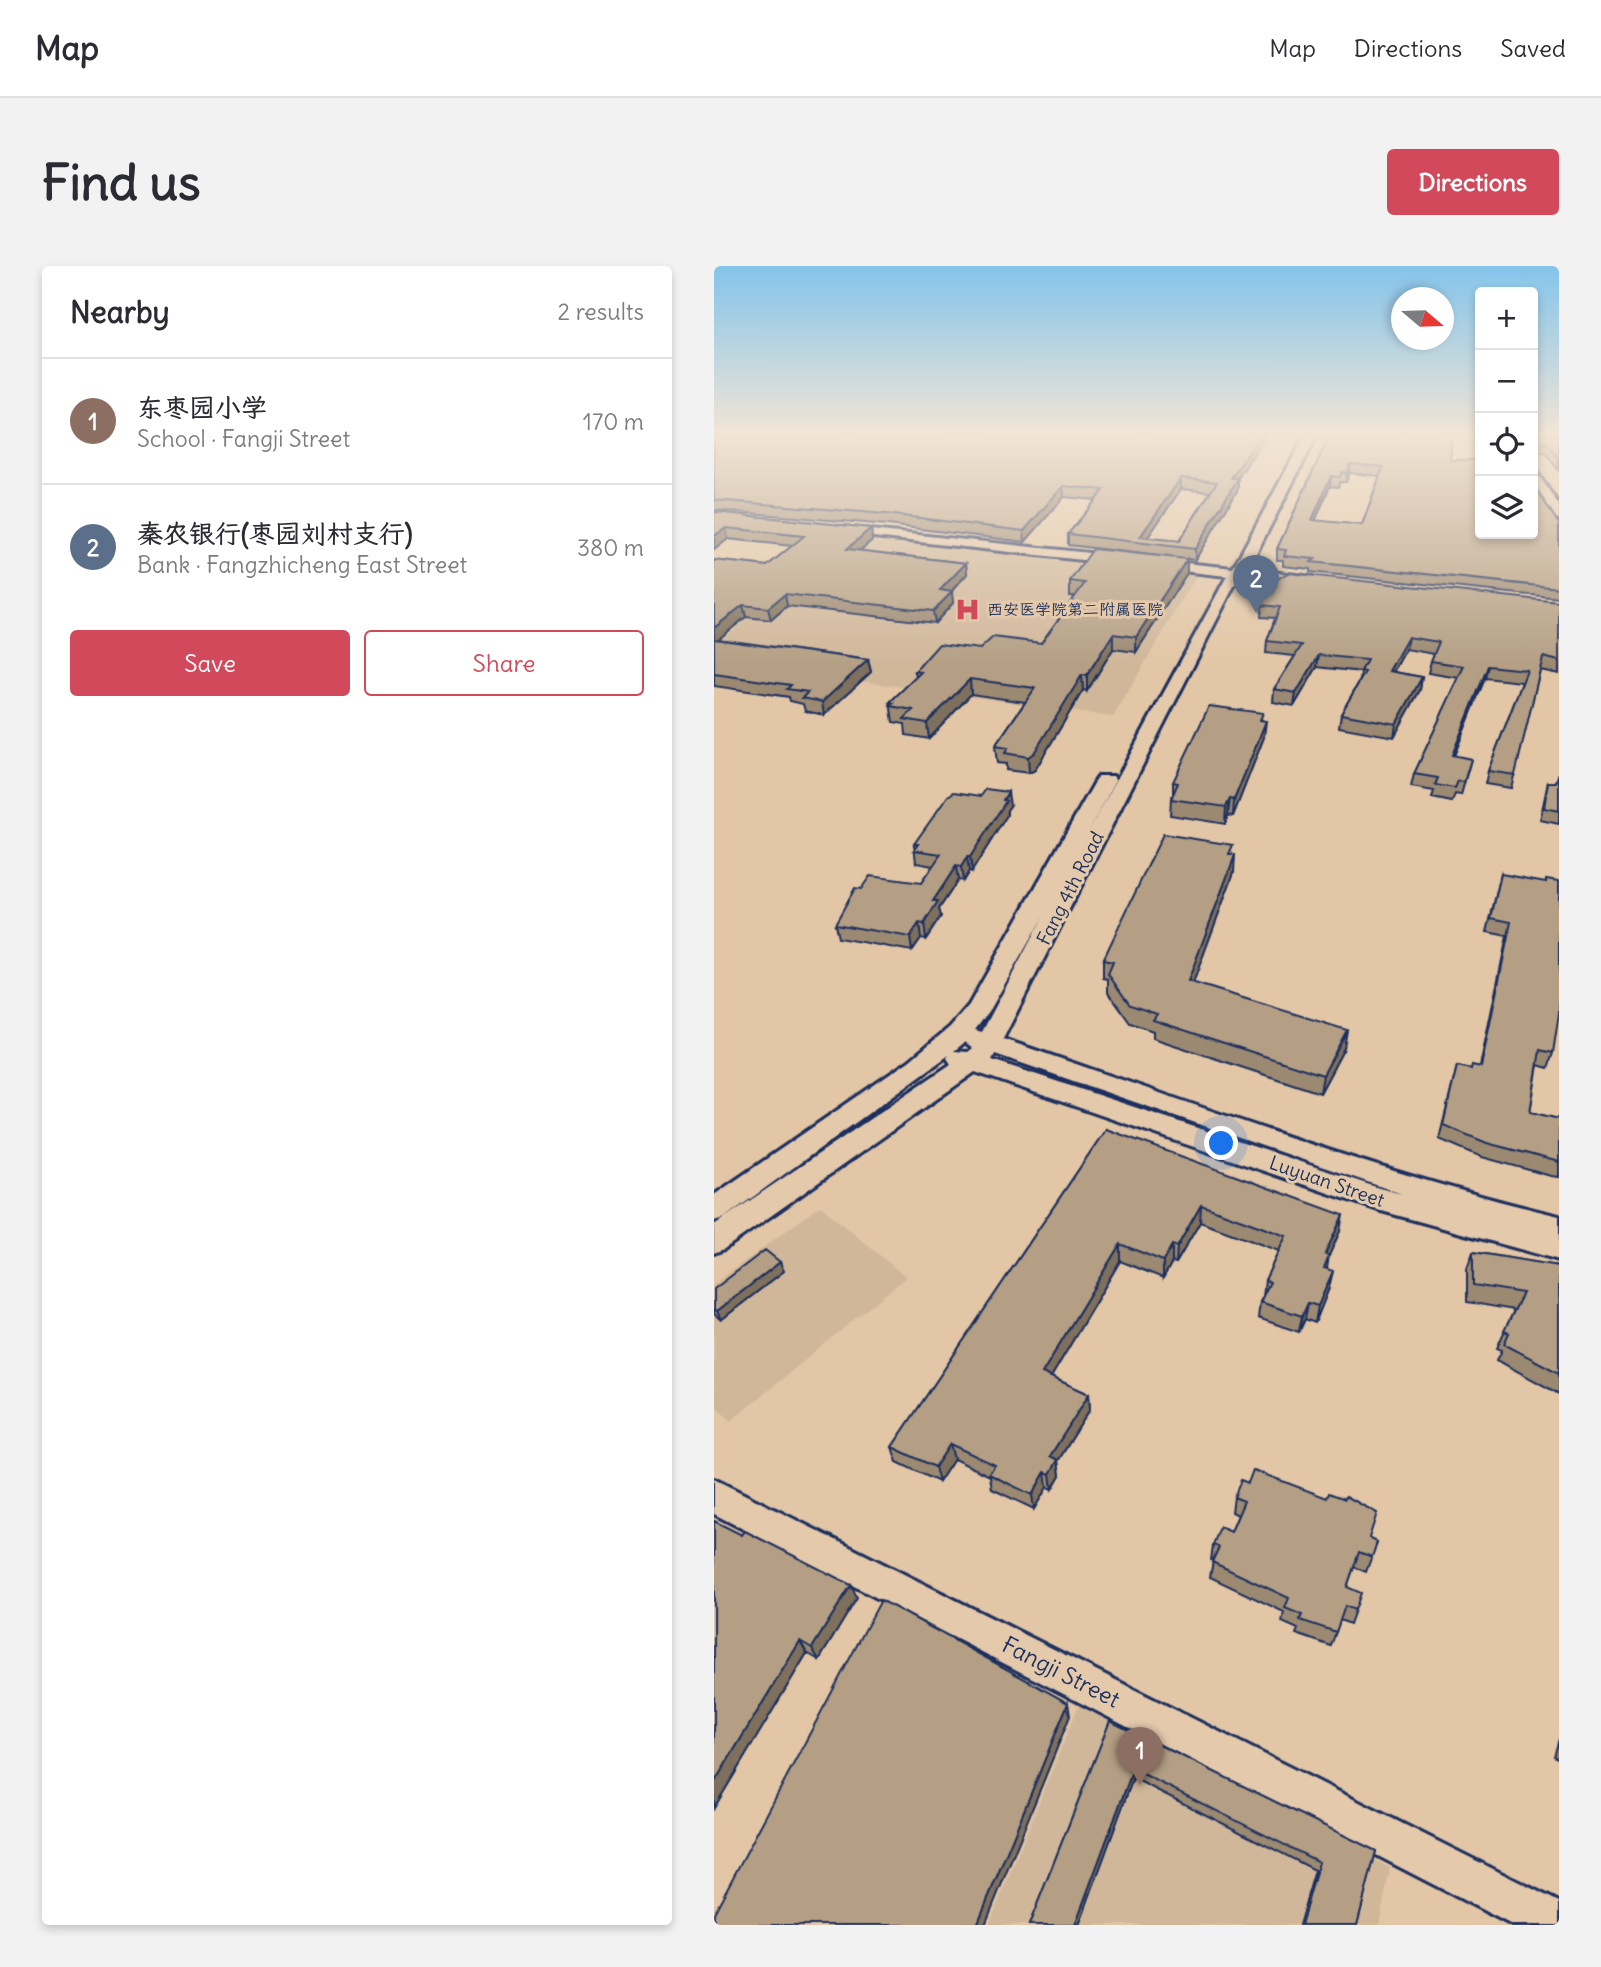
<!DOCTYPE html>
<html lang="en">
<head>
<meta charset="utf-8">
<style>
  body { margin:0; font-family:Delius,"LXGW WenKai TC",sans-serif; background:#f2f2f3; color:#2b2b33 }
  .controls { position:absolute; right:21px; top:21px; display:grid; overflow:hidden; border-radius:7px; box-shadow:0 4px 10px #0003 }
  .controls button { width:63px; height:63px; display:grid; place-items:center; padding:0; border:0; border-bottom:2px solid #e1e1e2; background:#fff; color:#2b2b33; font:35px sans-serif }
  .compass { position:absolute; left:677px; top:21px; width:63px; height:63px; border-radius:50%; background:#fff; box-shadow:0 4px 10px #0003; rotate:109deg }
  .you { position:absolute; left:508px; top:878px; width:24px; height:24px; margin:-18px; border:5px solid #fff; border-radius:50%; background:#1a73e8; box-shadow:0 0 0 10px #1a73e833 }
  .badge { display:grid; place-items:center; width:46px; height:46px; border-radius:50%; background:#d1495b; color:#fff; font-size:23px; font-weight:700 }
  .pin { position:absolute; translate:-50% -58px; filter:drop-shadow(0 2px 4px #0008) }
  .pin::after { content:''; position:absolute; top:37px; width:24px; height:21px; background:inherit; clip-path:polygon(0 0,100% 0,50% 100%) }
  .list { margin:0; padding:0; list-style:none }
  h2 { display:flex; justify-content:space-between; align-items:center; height:91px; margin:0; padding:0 28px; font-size:30px }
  h2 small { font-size:23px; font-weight:400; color:#7c7c81 }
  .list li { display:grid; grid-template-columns:46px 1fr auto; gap:21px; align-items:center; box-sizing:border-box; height:126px; padding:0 28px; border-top:2px solid #e1e1e2 }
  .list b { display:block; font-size:26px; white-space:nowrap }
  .list p { margin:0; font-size:23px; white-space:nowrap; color:#7c7c81 }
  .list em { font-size:23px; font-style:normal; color:#7c7c81 }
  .actions { display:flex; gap:14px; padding:21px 28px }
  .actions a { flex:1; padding:16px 0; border:2px solid #d1495b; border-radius:7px; text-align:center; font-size:24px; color:#d1495b }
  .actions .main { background:#d1495b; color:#fff }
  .icon { flex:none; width:38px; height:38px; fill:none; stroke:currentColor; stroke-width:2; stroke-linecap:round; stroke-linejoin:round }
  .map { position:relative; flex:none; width:845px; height:1659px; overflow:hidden; border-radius:7px }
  header { display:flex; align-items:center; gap:42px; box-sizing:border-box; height:98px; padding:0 35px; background:#fff; border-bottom:2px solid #e1e1e2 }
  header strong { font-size:33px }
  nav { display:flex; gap:38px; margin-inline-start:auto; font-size:24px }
  .intro { display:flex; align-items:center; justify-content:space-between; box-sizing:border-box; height:168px; padding:0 42px }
  h1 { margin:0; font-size:49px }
  .button { padding:18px 32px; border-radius:7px; background:#d1495b; color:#fff; font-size:24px; font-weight:700 }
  main { display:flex; gap:42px; padding:0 42px }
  aside { flex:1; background:#fff; border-radius:7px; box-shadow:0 4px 10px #0003 }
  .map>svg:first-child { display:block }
  .built { fill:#d0b79a }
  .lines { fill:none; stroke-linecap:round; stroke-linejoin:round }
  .minor-casing { stroke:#1b2f5e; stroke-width:6 }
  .minor { fill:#e4c9ab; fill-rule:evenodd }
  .wall { fill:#9b8972; stroke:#1b2f5e; stroke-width:2; fill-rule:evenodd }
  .shaded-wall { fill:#7e6f5c; stroke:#1b2f5e; stroke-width:2 }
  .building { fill:#b49f84; stroke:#1b2f5e; stroke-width:2; fill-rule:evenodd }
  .labels { text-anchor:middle; stroke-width:6; stroke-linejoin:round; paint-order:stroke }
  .far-poi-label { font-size:16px; fill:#1b2f5e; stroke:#e4c9ab; text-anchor:start }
  .street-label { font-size:19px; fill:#1b2f5e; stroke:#e4c9ab }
  .near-street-label { font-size:23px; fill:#1b2f5e; stroke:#e4c9ab }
</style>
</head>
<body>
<header>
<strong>Map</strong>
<nav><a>Map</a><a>Directions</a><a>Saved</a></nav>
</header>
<div class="intro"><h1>Find us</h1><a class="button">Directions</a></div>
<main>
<aside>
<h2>Nearby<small>2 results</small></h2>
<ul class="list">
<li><span class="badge" style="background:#8d6e63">1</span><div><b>东枣园小学</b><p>School · Fangji Street</p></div><em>170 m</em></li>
<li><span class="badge" style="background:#5c6f8a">2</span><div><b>秦农银行(枣园刘村支行)</b><p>Bank · Fangzhicheng East Street</p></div><em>380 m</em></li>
</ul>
<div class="actions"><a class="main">Save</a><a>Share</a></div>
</aside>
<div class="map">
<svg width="845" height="1659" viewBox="0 0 845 1659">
  <rect width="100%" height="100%" fill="#e2c6a5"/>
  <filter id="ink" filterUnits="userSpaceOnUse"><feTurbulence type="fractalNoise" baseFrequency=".0143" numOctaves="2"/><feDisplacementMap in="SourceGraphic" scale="14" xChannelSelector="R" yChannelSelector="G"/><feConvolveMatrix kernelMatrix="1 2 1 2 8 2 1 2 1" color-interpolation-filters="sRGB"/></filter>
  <g filter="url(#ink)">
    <path class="built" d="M 132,271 L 484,307 L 399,451 L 0,394 L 0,380 Z
      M 106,940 L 192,1011 L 17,1155 L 0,1138 L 0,1018 Z
      M 366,1436 L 676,1602 L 665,1659 L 275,1659 Z"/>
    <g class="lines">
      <defs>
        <path id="minor" d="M 592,168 L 604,168 L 534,303 L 599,311 L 606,315 L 599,319 L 527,312 L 520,320 L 289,773 C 473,835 656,905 845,950 L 845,994 L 664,944 L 261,806 L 10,983 L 0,987 L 0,959 L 237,798 L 233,792 L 235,789 L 10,952 L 0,955 L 0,929 L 195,795 L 236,761 L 255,739 L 382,514 L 385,510 L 399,510 L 402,514 L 371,572 L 513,310 L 123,267 L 118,266 L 118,260 L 519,302 ZM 329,651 L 268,766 L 261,764 L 276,744 ZM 251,776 L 259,782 L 254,786 L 240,785 ZM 281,788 L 688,928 L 665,922 L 278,794 Z
          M 819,206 L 823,207 L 845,239 L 845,253 L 840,252 L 819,219 Z
          M 0,1213 L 845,1636 L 845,1659 L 798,1659 L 0,1248 Z"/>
      </defs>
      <use href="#minor" class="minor-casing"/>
      <use href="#minor" class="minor"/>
    </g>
    <path class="wall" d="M 0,168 L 553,168 L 523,212 L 524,223 L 481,294 L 473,293 L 473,307 L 422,386 L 399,383 L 373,425 L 369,424 L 321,504 L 315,507 L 292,504 L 292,498 L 283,497 L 281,480 L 311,436 L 257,428 L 215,473 L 192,469 L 191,458 L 179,456 L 176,436 L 202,411 L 201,405 L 266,383 L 327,377 L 361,330 L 356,330 L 356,315 L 455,291 L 354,279 L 354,268 L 382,234 L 350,231 L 311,276 L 174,259 L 0,244 ZM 467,223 L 496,226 L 465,275 L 433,272 Z
      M 761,168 L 766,168 L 766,177 Z
      M 819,168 L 845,168 L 845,205 L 831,186 L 819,186 Z
      M 614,173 L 736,194 L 845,258 L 845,332 L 596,306 L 596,303 L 569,300 L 569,294 L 563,294 L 563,283 ZM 635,207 L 666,210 L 648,259 L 601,255 L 616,220 L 624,221 L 626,216 L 632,216 Z
      M 0,246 L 157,262 L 158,274 L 146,285 L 252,297 L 253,308 L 237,326 L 239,337 L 221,357 L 73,340 L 57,354 L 32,351 L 4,373 L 154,394 L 157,406 L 110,449 L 91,445 L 89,438 L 76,435 L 75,431 L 0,420 L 0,294 L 53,300 L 78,280 L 14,273 Z
      M 845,336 L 845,408 L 826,404 L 797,522 L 771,518 L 774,505 L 808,416 L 771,412 L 740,490 L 757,493 L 747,529 L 741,528 L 738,536 L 718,532 L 720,525 L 697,521 L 700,508 L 745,412 L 714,407 L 717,395 L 720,388 L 692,383 L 679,406 L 708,411 L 706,424 L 680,471 L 625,461 L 627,448 L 646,414 L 647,406 L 603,401 L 580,440 L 559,436 L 560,423 L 581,390 L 552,387 L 553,375 L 561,352 L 547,351 L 548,339 Z
      M 548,454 L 550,471 L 519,550 L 514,549 L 511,558 L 456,549 L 457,533 L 459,529 L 459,516 Z
      M 845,507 L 845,558 L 826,554 L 834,516 L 842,516 Z
      M 296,540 L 293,544 L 293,549 L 258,605 L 255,605 L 249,615 L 244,614 L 225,643 L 227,650 L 212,673 L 207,672 L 198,685 L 124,672 L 121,658 L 147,623 L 207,617 L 219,600 L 202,597 L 200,578 Z
      M 518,588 L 520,606 L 479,717 L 630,782 L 606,827 L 439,772 L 439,765 L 416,757 L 394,726 L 394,713 L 389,712 L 389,694 Z
      M 787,608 L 839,787 L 834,802 L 824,799 L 816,846 L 845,853 L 845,911 L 837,910 L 768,891 L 725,873 L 743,800 L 757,803 L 766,800 L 793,670 L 773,666 Z
      M 392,863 L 626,965 L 615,989 L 613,1003 L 615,1022 L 601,1057 L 591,1053 L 585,1066 L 544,1052 L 546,1036 L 549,1031 L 551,1014 L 565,985 L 486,956 L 462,997 L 458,996 L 449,1012 L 406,995 L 337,1111 L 375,1128 L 376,1143 L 344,1195 L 346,1209 L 338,1223 L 333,1221 L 320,1243 L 278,1223 L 276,1210 L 240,1193 L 225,1216 L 183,1196 L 178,1181 Z
      M 759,986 L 845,1000 L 845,1128 L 783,1094 L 788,1084 L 783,1082 L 800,1044 L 753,1036 L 753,1003 Z
      M 70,1005 L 7,1054 L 0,1048 L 0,1023 Z
      M 520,1231 L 663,1276 L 652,1306 L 640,1301 L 633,1321 L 641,1344 L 636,1358 L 626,1354 L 617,1380 L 582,1368 L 584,1363 L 568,1356 L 570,1346 L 496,1311 L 499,1295 L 497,1294 L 499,1279 L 517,1266 L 524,1249 L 518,1246 Z
      M 0,1255 L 143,1332 L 105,1394 L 93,1387 L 0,1542 Z
      M 396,1455 L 662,1585 L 643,1659 L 585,1659 L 601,1604 L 419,1512 L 365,1659 L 315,1659 Z
      M 845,1473 L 845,1493 L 840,1490 Z"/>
    <path class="shaded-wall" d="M 547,168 L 553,168 L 517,222 L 517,212 Z
      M 636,198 L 635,207 L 632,216 L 633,207 Z
      M 617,210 L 616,220 L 597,264 L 598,254 Z
      M 467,212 L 467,223 L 430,277 L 426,271 Z
      M 524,212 L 524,223 L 481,294 L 481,283 Z
      M 349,220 L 350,231 L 311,276 L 310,265 Z
      M 12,262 L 14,273 L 0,284 L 0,270 Z
      M 157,262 L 158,274 L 135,294 L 133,283 Z
      M 473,293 L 473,307 L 422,386 L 422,371 Z
      M 252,297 L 253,308 L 227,336 L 226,324 Z
      M 238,326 L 239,337 L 221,357 L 219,345 Z
      M 71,328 L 73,340 L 57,354 L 54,342 Z
      M 29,339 L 32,351 L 0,377 L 0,362 Z
      M 399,368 L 399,383 L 373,425 L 373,409 Z
      M 694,371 L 692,383 L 673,417 L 675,405 Z
      M 605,389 L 603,401 L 580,440 L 582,427 Z
      M 154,394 L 157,406 L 110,449 L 108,436 Z
      M 774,400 L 771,412 L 735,502 L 738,489 Z
      M 368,409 L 369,424 L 321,504 L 315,507 L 314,491 Z
      M 708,411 L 706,424 L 680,471 L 682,458 Z
      M 256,413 L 257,428 L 215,473 L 213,457 Z
      M 552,455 L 550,471 L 519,550 L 520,534 Z
      M 294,526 L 296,540 L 293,544 L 293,549 L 258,605 L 256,591 Z
      M 516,533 L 514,549 L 511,558 L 512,541 Z
      M 521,589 L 520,606 L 473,733 L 474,715 Z
      M 253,591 L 255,605 L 249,615 L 247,601 Z
      M 242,600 L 244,614 L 225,643 L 227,650 L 212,673 L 210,658 L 219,635 Z
      M 205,657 L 207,672 L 198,685 L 196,671 Z
      M 633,764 L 630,782 L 606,827 L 609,809 Z
      M 487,939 L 486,956 L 462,997 L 463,981 Z
      M 629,949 L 626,965 L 608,1005 L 611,988 Z
      M 406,978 L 406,995 L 330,1123 L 328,1107 Z
      M 458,979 L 458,996 L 449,1012 L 449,995 Z
      M 66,996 L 70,1005 L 7,1054 L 3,1045 Z
      M 619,1005 L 615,1022 L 601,1057 L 604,1040 Z
      M 594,1037 L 591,1053 L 585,1066 L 588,1050 Z
      M 375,1128 L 376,1143 L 344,1195 L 346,1209 L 338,1223 L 336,1208 L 336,1190 Z
      M 236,1178 L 240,1193 L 225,1216 L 221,1201 Z
      M 331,1206 L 333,1221 L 320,1243 L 318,1229 Z
      M 137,1319 L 143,1332 L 105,1394 L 98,1382 Z
      M 86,1375 L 93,1387 L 0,1542 L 0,1517 Z
      M 354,1437 L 356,1450 L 271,1659 L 263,1659 Z
      M 419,1503 L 419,1512 L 365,1659 L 361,1659 Z"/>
    <path class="building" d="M 0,168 L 547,168 L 517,212 L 524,212 L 481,283 L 354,268 L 390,224 L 349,220 L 310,265 L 172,248 L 0,234 ZM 467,212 L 503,216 L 465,275 L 426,271 Z
      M 624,168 L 738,168 L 736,194 L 766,194 L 766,268 L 819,268 L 819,218 L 845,258 L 845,322 L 597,296 L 601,293 L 570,290 L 572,284 L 563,283 L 614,173 L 621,173 ZM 636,198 L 669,201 L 648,259 L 598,254 L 617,210 L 626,211 L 628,206 L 633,207 Z
      M 819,168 L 845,168 L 845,193 L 833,177 L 819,177 Z
      M 0,246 L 157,262 L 133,283 L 252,297 L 226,324 L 238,326 L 219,345 L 71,328 L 54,342 L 29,339 L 0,362 L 0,294 L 53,300 L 90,270 L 12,262 L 0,270 Z
      M 379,283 L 473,293 L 422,371 L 399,368 L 373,409 L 368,409 L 320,487 L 314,491 L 291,487 L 294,482 L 281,480 L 321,422 L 256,413 L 213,457 L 190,453 L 199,444 L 176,440 L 180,437 L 176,436 L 207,406 L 201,405 L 225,378 L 266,383 L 279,371 L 327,377 L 371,317 L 356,315 Z
      M 574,307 L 845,336 L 845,395 L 829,391 L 801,509 L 774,505 L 813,404 L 774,400 L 738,489 L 757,493 L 750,516 L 744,515 L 741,522 L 721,519 L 724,512 L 700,508 L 750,400 L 717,395 L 725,376 L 694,371 L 675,405 L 708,411 L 682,458 L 627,448 L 651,406 L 647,405 L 653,394 L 605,389 L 582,427 L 560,423 L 588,379 L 553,375 L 566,341 L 548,339 L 556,317 Z
      M 0,373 L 154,394 L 108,436 L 88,432 L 94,426 L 73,423 L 77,419 L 0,408 Z
      M 495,440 L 549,447 L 546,454 L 552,455 L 520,534 L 516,533 L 512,541 L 457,533 L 464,517 L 459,516 Z
      M 845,507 L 845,545 L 830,542 L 834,516 L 842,516 Z
      M 272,523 L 294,526 L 289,534 L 292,535 L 256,591 L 253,591 L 247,601 L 242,600 L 219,635 L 224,635 L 210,658 L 205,657 L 196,671 L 121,658 L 141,622 L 147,623 L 156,610 L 207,617 L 227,588 L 200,584 L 204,578 L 200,578 L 234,530 L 240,526 L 267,530 Z
      M 449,568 L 519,579 L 515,588 L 521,589 L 474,715 L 633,764 L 609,809 L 439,754 L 443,748 L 416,739 L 394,708 L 399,696 L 389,694 Z
      M 787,608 L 832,616 L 832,613 L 845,615 L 845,747 L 839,787 L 826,784 L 816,846 L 845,853 L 845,896 L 773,877 L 729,859 L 743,800 L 757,803 L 758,799 L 767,801 L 797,656 L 777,652 Z
      M 392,863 L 629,949 L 611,988 L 615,990 L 610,1002 L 619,1005 L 604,1040 L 594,1037 L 588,1050 L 546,1036 L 556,1016 L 551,1014 L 572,970 L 487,939 L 463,981 L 458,979 L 449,995 L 406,978 L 328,1107 L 375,1128 L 336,1190 L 344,1194 L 336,1208 L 331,1206 L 318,1229 L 275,1208 L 281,1199 L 236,1178 L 221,1201 L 178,1181 Z
      M 51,984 L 66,996 L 3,1045 L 0,1043 L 0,1023 Z
      M 759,986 L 845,1000 L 845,1107 L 790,1078 L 795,1067 L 790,1065 L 809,1027 L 759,1019 Z
      M 539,1204 L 613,1232 L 615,1227 L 631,1233 L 632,1230 L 663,1247 L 655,1272 L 663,1276 L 658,1291 L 645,1286 L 633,1321 L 647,1327 L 641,1344 L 631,1340 L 622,1366 L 586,1354 L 588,1349 L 571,1342 L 575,1332 L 498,1296 L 505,1281 L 499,1279 L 506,1261 L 517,1266 L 530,1235 L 520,1231 L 527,1214 L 534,1217 Z
      M 0,1255 L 28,1269 L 31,1265 L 137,1319 L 98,1382 L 86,1375 L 0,1517 Z
      M 167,1334 L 354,1437 L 263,1659 L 0,1659 L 0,1647 Z
      M 396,1455 L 662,1585 L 643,1659 L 587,1659 L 605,1596 L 419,1503 L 361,1659 L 315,1659 Z"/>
  </g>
  <linearGradient id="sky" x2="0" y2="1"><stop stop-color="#84c4eb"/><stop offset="0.42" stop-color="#f2e5d6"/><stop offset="1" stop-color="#f2e5d6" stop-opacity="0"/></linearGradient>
  <rect width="845" height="400" fill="url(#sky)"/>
  <defs>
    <symbol id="hospital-bare" viewBox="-9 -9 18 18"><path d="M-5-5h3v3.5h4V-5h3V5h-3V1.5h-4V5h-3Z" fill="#d1495b" stroke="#e4c9ab" stroke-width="2.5" paint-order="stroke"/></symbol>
  </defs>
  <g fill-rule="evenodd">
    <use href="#hospital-bare" x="236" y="326" width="35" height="35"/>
  </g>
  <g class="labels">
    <g class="far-poi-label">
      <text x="273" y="349">西安医学院第二附属医院</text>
    </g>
    <g class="street-label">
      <text transform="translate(356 622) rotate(-63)" y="7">Fang 4th Road</text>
      <text transform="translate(613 915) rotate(19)" y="7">Luyuan Street</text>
    </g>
    <g class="near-street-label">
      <text transform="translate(347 1406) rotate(27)" y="8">Fangji Street</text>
    </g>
  </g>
</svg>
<div class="controls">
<button>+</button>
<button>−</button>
<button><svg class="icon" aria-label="locate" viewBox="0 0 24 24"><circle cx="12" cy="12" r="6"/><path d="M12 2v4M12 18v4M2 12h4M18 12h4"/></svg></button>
<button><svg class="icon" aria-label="layers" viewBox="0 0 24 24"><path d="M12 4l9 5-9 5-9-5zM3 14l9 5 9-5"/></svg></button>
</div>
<svg class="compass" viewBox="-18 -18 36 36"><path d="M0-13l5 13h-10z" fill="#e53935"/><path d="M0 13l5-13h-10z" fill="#7c7c81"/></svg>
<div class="you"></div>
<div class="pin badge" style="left:426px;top:1519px;background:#8d6e63">1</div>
<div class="pin badge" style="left:542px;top:347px;background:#5c6f8a">2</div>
</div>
</main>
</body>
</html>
